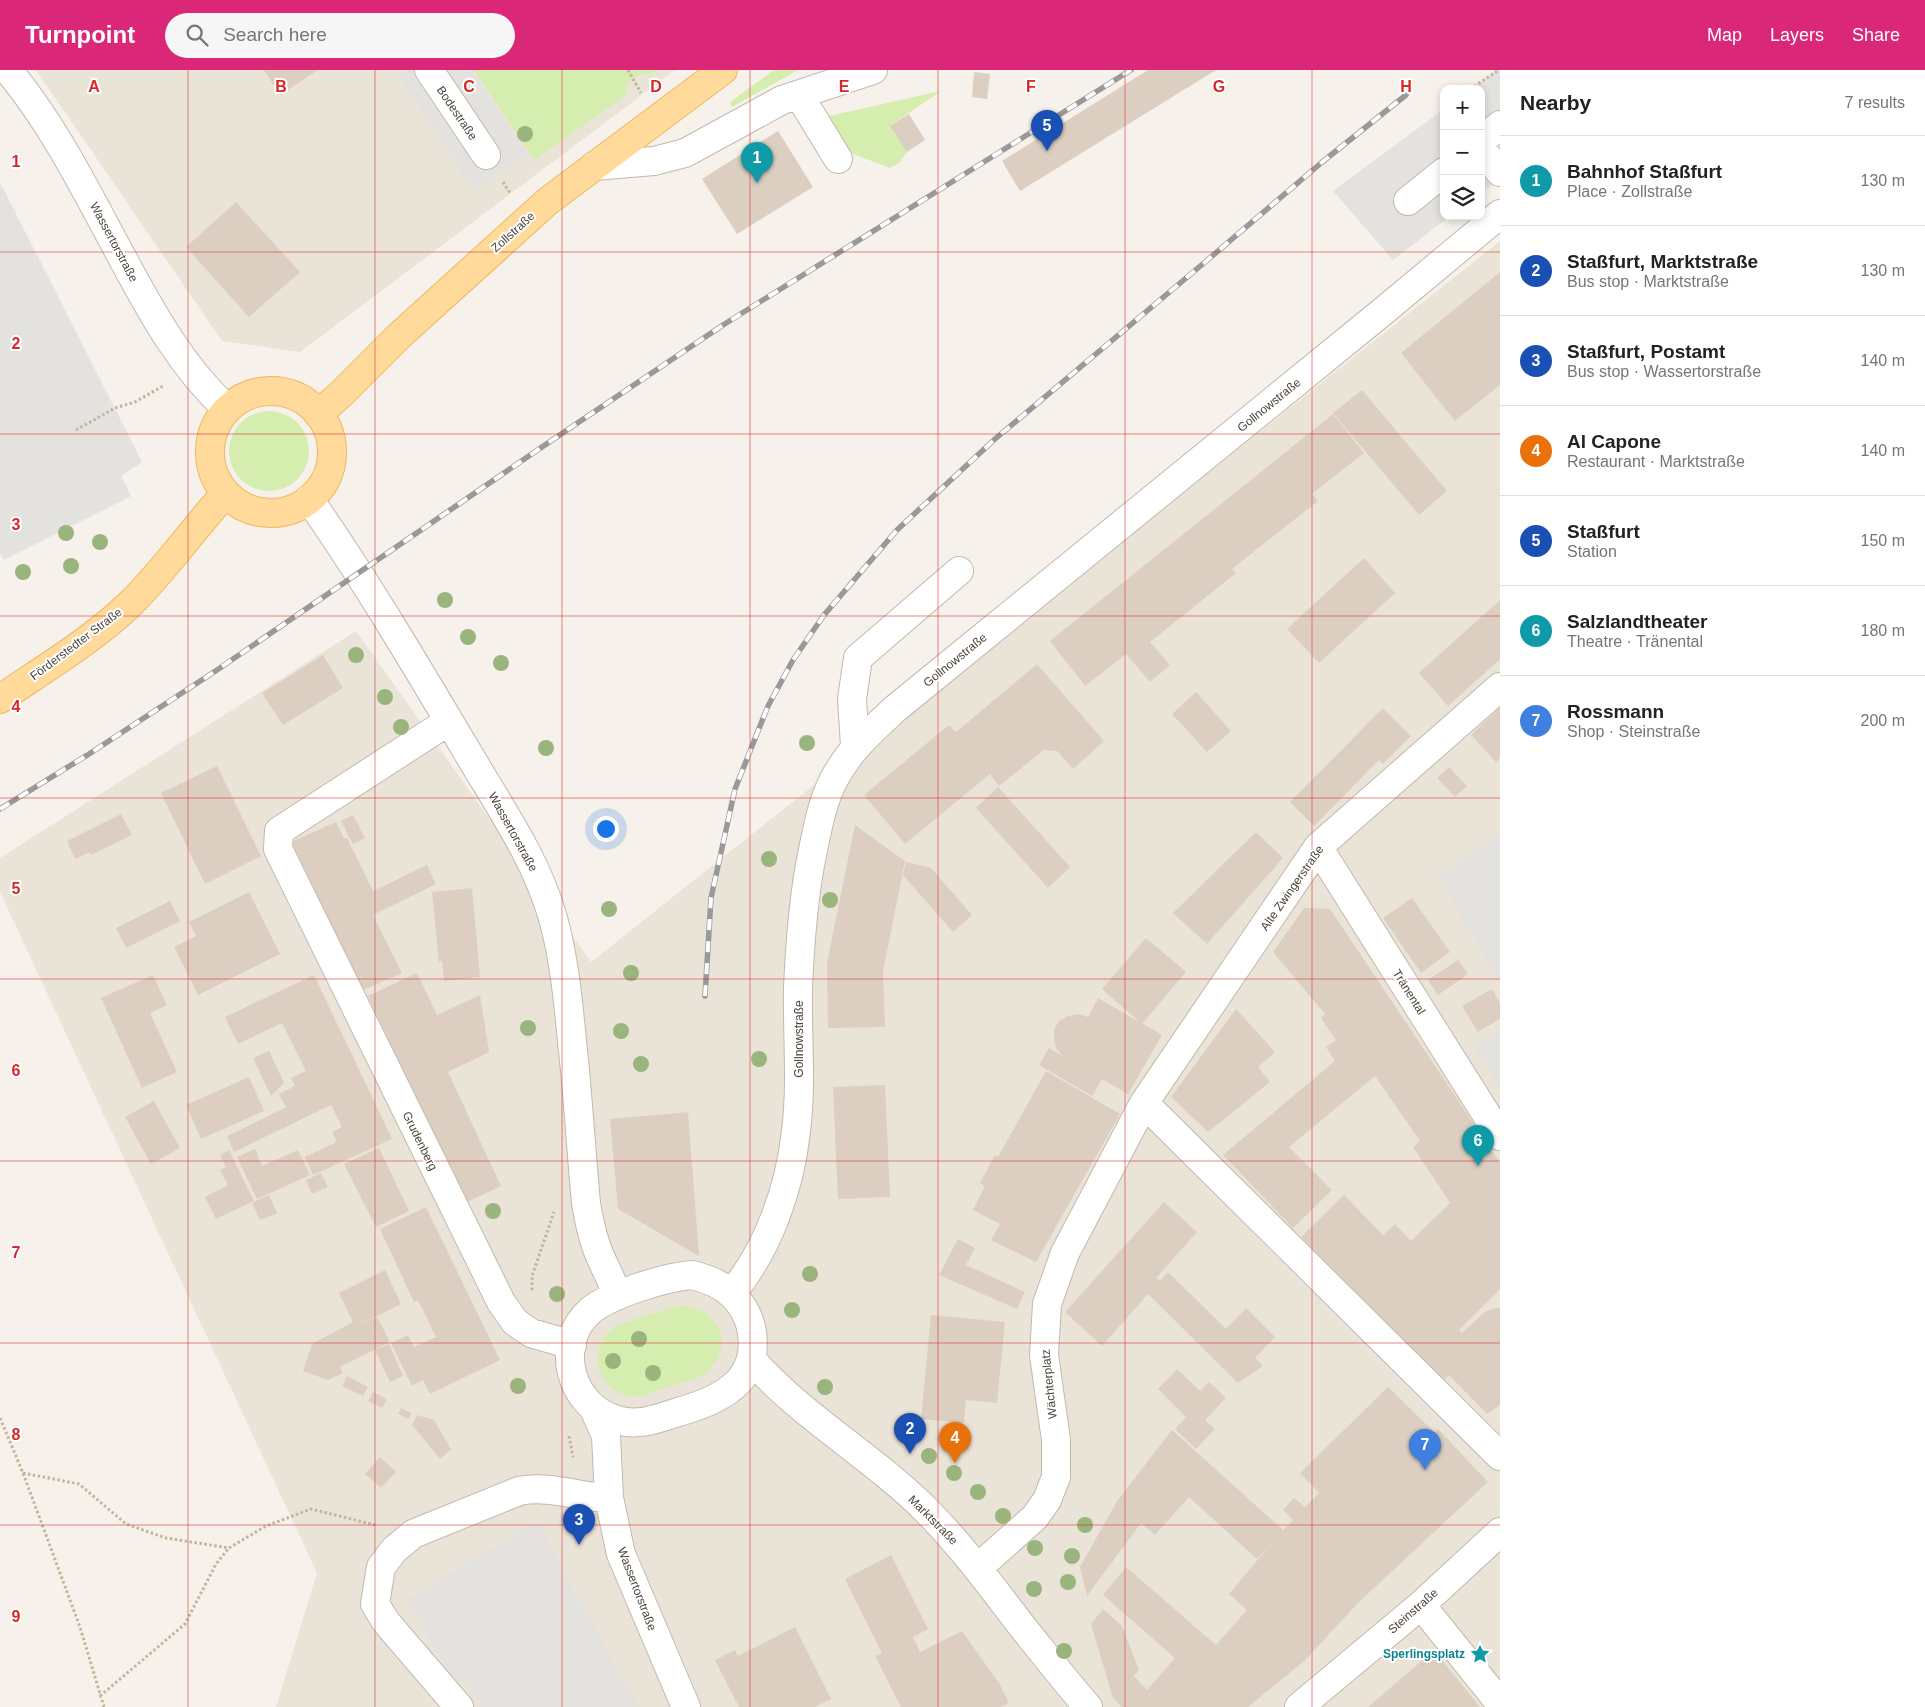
<!DOCTYPE html>
<html lang="en">
<head>
<meta charset="utf-8">
<style>
  body { margin:0; font-family:Arial,sans-serif; background:#f6f6f6; color:#222 }
  .controls { position:absolute; right:15px; top:15px; display:grid; overflow:hidden; border-radius:10px; box-shadow:0 2px 8px #0003 }
  .controls button { width:45px; height:45px; display:grid; place-items:center; padding:0; border:0; border-bottom:1px solid #e0e0e0; background:#fff; color:#222; font:25px sans-serif }
  .you { position:absolute; left:605px; top:758px; width:18px; height:18px; margin:-12px; border:4px solid #fff; border-radius:50%; background:#1a73e8; box-shadow:0 0 0 8px #1a73e833 }
  .badge { display:grid; place-items:center; width:32px; height:32px; border-radius:50%; background:#db2777; color:#fff; font-size:16px; font-weight:700 }
  .pin { position:absolute; translate:-50% -41px; filter:drop-shadow(0 1px 2px #0008) }
  .pin::after { content:''; position:absolute; top:26px; width:18px; height:15px; background:inherit; clip-path:polygon(0 0,100% 0,50% 100%) }
  .list { margin:0; padding:0; list-style:none }
  h2 { display:flex; justify-content:space-between; align-items:center; height:65px; margin:0; padding:0 20px; font-size:21px }
  h2 small { font-size:16px; font-weight:400; color:#767676 }
  .list li { display:grid; grid-template-columns:32px 1fr auto; gap:15px; align-items:center; box-sizing:border-box; height:90px; padding:0 20px; border-top:1px solid #e0e0e0 }
  .list b { display:block; font-size:19px; white-space:nowrap }
  .list p { margin:0; font-size:16px; white-space:nowrap; color:#767676 }
  .list em { font-size:16px; font-style:normal; color:#767676 }
  .icon { flex:none; width:28px; height:28px; fill:none; stroke:currentColor; stroke-width:2; stroke-linecap:round; stroke-linejoin:round }
  .map { position:relative; flex:none; width:1500px; height:1637px; overflow:hidden }
  header { display:flex; align-items:center; gap:30px; box-sizing:border-box; height:70px; padding:0 25px; background:#db2777; color:#fff }
  header strong { font-size:24px }
  nav { display:flex; gap:28px; margin-inline-start:auto; font-size:18px }
  .search { width:350px; height:45px; background:#f6f6f6; display:flex; align-items:center; gap:12px; box-sizing:border-box; padding:0 18px; border-radius:28px; color:#767676; font-size:19px }
  main { display:flex }
  aside { flex:1; background:#fff }
  .map>svg:first-child { display:block }
  .residential { fill:#eae3d7 }
  .green { fill:#d6edb0 }
  .parking { fill:#e4e2de }
  .building { fill:#dccfc1 }
  .lines { fill:none; stroke-linecap:round; stroke-linejoin:round }
  .minor-casing { stroke:#c3b9ab; stroke-width:30 }
  .major-casing { stroke:#eeb860; stroke-width:30 }
  .path { stroke:#c6b39b; stroke-width:3; stroke-dasharray:2.5 2.5; stroke-linecap:butt }
  .minor { stroke:#fff; stroke-width:28 }
  .major { stroke:#ffda9a; stroke-width:28 }
  .rail-casing { stroke:#999; stroke-width:5.5 }
  .rail { stroke:#fff; stroke-width:4; stroke-dasharray:11; stroke-linecap:butt }
  .tree { fill:#9ab47d }
  .grid { fill:none; stroke:#d62828; stroke-width:1; stroke-opacity:0.55 }
  .labels { text-anchor:middle; stroke-width:4; stroke-linejoin:round; paint-order:stroke }
  .street-label { font-size:12px; fill:#4b4237; stroke:#fff }
  .culture-label { font-size:12px; font-weight:bold; fill:#0d838f; stroke:#fff; text-anchor:end }
  .grid-label { font-size:16px; text-anchor:middle; font-weight:bold; fill:#d62828; stroke:#fff; stroke-width:4; stroke-linejoin:round; paint-order:stroke }
</style>
</head>
<body>
<header>
<strong>Turnpoint</strong>
<div class="search"><svg class="icon" aria-label="search" viewBox="0 0 24 24"><circle cx="10" cy="10" r="6"/><path d="M15 15l6 6"/></svg>Search here</div>
<nav><a>Map</a><a>Layers</a><a>Share</a></nav>
</header>
<main>
<div class="map">
<svg width="1500" height="1637" viewBox="0 0 1500 1637">
  <rect width="100%" height="100%" fill="#f6f1ea"/>
  <path class="residential" d="M 36,0 L 675,0 L 300,282 L 222,271 Z
    M 1500,171 L 1500,1637 L 276,1637 L 317,1503 L 0,822 L 0,788 L 356,561 L 591,892 Z"/>
  <path class="green" d="M 474,0 L 658,0 L 651,5 L 641,4 L 627,13 L 626,25 L 534,90 Z
    M 774,0 L 798,0 L 732,37 L 730,32 Z
    M 941,21 L 890,56 L 907,82 L 899,93 L 890,98 L 848,82 L 829,46 Z
    M229 381a40 40 0 1 1 80 0a40 40 0 1 1-80 0Z
    M 678,1236 C 723,1234 739,1284 699,1307 C 684,1312 670,1316 655,1321 C 649,1323 643,1326 637,1326 C 604,1329 586,1287 607,1264 C 619,1251 660,1242 678,1236 Z"/>
  <path class="parking" d="M 409,0 L 470,0 L 528,84 L 474,122 L 399,7 Z
    M 1496,0 L 1500,0 L 1500,109 L 1481,123 L 1481,19 L 1471,19 Z
    M 1444,39 L 1444,146 L 1450,146 L 1393,190 L 1333,121 Z
    M 0,112 L 142,392 L 121,406 L 131,426 L 4,490 L 0,483 Z
    M 1500,762 L 1500,912 L 1438,807 Z
    M 1500,959 L 1500,1019 L 1473,975 Z
    M 536,1451 L 639,1637 L 482,1637 L 468,1615 L 448,1602 L 407,1529 Z"/>
  <path class="building" d="M 264,0 L 318,0 L 280,25 Z
    M 1148,0 L 1216,0 L 1020,121 L 1002,91 Z
    M 974,2 L 990,4 L 987,29 L 972,27 Z
    M 909,44 L 925,70 L 907,82 L 890,56 Z
    M 778,61 L 813,117 L 737,164 L 702,109 Z
    M 236,132 L 300,202 L 249,247 L 186,177 Z
    M 1500,202 L 1500,315 L 1455,351 L 1401,283 Z
    M 1362,320 L 1447,421 L 1419,445 L 1333,343 Z
    M 1333,344 L 1364,383 L 1312,424 L 1318,431 L 1232,499 L 1236,503 L 1150,572 L 1170,595 L 1150,612 L 1126,584 L 1085,616 L 1050,571 Z
    M 1364,488 L 1395,523 L 1319,593 L 1287,559 Z
    M 1500,530 L 1500,589 L 1448,636 L 1419,603 Z
    M 323,585 L 343,618 L 283,655 L 262,623 Z
    M 1037,594 L 1104,671 L 1073,699 L 1057,681 L 1044,680 L 999,716 L 990,704 L 905,774 L 864,725 L 949,655 L 956,662 Z
    M 1196,622 L 1231,661 L 1207,682 L 1172,644 Z
    M 1500,637 L 1500,688 L 1496,692 L 1471,665 Z
    M 1383,638 L 1411,666 L 1383,694 L 1379,690 L 1314,756 L 1290,732 Z
    M 217,696 L 261,786 L 205,814 L 161,723 Z
    M 1449,697 L 1467,716 L 1455,727 L 1437,708 Z
    M 998,717 L 1070,797 L 1048,818 L 976,738 Z
    M 121,744 L 132,765 L 91,785 L 90,782 L 75,789 L 67,771 Z
    M 353,745 L 365,768 L 353,774 L 341,751 Z
    M 336,752 L 344,769 L 347,768 L 373,821 L 427,795 L 436,814 L 373,845 L 402,903 L 363,920 L 291,772 Z
    M 855,755 L 905,791 L 883,902 L 885,957 L 828,958 L 827,892 Z
    M 1256,762 L 1283,788 L 1207,874 L 1173,843 Z
    M 906,792 L 931,798 L 972,845 L 953,862 L 903,805 Z
    M 472,818 L 480,907 L 444,911 L 442,891 L 439,892 L 432,822 Z
    M 249,822 L 280,884 L 198,925 L 174,877 L 196,866 L 189,852 Z
    M 1412,828 L 1450,882 L 1421,903 L 1383,848 Z
    M 170,831 L 180,851 L 126,878 L 116,858 Z
    M 1304,838 L 1330,839 L 1500,1093 L 1500,1219 L 1459,1260 L 1462,1263 L 1486,1241 L 1500,1237 L 1500,1335 L 1487,1344 L 1449,1305 L 1443,1311 L 1301,1167 L 1344,1125 L 1383,1165 L 1395,1154 L 1411,1171 L 1450,1133 L 1413,1077 L 1420,1071 L 1375,1006 L 1289,1077 L 1332,1120 L 1293,1158 L 1223,1085 L 1335,991 L 1326,977 L 1336,970 L 1321,948 L 1325,944 L 1273,882 Z
    M 1146,868 L 1186,902 L 1142,954 L 1102,919 Z
    M 1458,890 L 1468,904 L 1438,925 L 1428,910 Z
    M 417,903 L 437,945 L 480,925 L 489,982 L 448,1002 L 501,1116 L 465,1133 L 368,926 Z
    M 153,905 L 167,935 L 150,943 L 177,1002 L 142,1018 L 101,928 Z
    M 314,905 L 392,1069 L 313,1105 L 305,1087 L 337,1072 L 332,1062 L 342,1057 L 331,1035 L 234,1082 L 227,1066 L 293,1034 L 286,1037 L 279,1024 L 295,1016 L 291,1008 L 306,1001 L 282,953 L 238,974 L 225,947 Z
    M 1492,919 L 1500,933 L 1500,949 L 1478,962 L 1462,936 Z
    M 1098,928 L 1162,965 L 1128,1024 L 1102,1009 L 1092,1026 L 1039,995 L 1049,978 L 1064,987 L 1057,980 L 1054,970 L 1054,960 L 1059,951 L 1068,946 L 1078,944 L 1088,947 Z
    M 1236,939 L 1275,982 L 1258,997 L 1270,1012 L 1208,1062 L 1171,1027 Z
    M 269,981 L 284,1013 L 271,1026 L 253,988 Z
    M 1046,1001 L 1120,1044 L 1036,1192 L 991,1170 L 1000,1154 L 973,1140 L 985,1116 L 980,1113 L 995,1085 L 998,1087 Z
    M 249,1007 L 264,1041 L 201,1069 L 186,1035 Z
    M 885,1015 L 890,1127 L 838,1129 L 833,1017 Z
    M 154,1031 L 180,1078 L 151,1094 L 125,1047 Z
    M 688,1042 L 695,1133 L 699,1186 L 618,1139 L 610,1049 Z
    M 379,1078 L 409,1141 L 376,1157 L 344,1094 Z
    M 255,1079 L 262,1096 L 298,1080 L 310,1105 L 257,1129 L 237,1087 Z
    M 229,1080 L 254,1131 L 216,1149 L 205,1127 L 228,1115 L 220,1100 L 226,1097 L 220,1085 Z
    M 321,1103 L 328,1117 L 312,1124 L 306,1110 Z
    M 269,1125 L 277,1143 L 260,1150 L 252,1133 Z
    M 1164,1132 L 1197,1162 L 1156,1208 L 1160,1211 L 1168,1202 L 1226,1259 L 1246,1238 L 1275,1267 L 1255,1288 L 1263,1296 L 1238,1313 L 1148,1224 L 1102,1276 L 1065,1242 Z
    M 426,1137 L 500,1290 L 430,1324 L 423,1310 L 412,1316 L 391,1273 L 408,1265 L 414,1277 L 436,1267 L 418,1230 L 414,1232 L 380,1159 Z
    M 958,1169 L 975,1178 L 966,1195 L 1025,1222 L 1017,1239 L 939,1205 Z
    M 385,1200 L 401,1234 L 355,1257 L 377,1247 L 390,1272 L 340,1297 L 343,1303 L 328,1310 L 303,1301 L 312,1274 L 353,1252 L 339,1223 Z
    M 931,1245 L 1005,1252 L 997,1333 L 966,1330 L 964,1353 L 921,1349 Z
    M 389,1274 L 403,1306 L 390,1312 L 375,1280 Z
    M 1177,1299 L 1200,1321 L 1209,1312 L 1226,1328 L 1205,1350 L 1215,1359 L 1196,1379 L 1175,1359 L 1186,1347 L 1158,1319 Z
    M 347,1306 L 368,1317 L 363,1326 L 342,1316 Z
    M 1388,1317 L 1435,1363 L 1438,1359 L 1488,1412 L 1359,1532 L 1304,1591 L 1248,1637 L 1122,1637 L 1113,1628 L 1091,1554 L 1103,1539 L 1122,1556 L 1139,1600 L 1123,1617 L 1134,1606 L 1147,1620 L 1175,1588 L 1103,1525 L 1126,1497 L 1216,1575 L 1247,1540 L 1229,1524 L 1271,1474 L 1257,1489 L 1189,1427 L 1155,1465 L 1141,1453 L 1087,1526 L 1080,1497 L 1117,1431 L 1172,1360 L 1283,1460 L 1293,1450 L 1283,1440 L 1294,1428 L 1305,1437 L 1319,1423 L 1300,1403 Z
    M 373,1322 L 387,1329 L 382,1338 L 368,1331 Z
    M 401,1338 L 411,1343 L 409,1349 L 398,1344 Z
    M 417,1345 L 434,1350 L 451,1379 L 440,1389 L 412,1355 Z
    M 380,1387 L 396,1402 L 381,1418 L 365,1404 Z
    M 891,1485 L 928,1559 L 913,1567 L 920,1582 L 962,1561 L 999,1613 L 1009,1633 L 1001,1637 L 901,1637 L 875,1586 L 882,1583 L 845,1509 Z
    M 795,1557 L 831,1629 L 815,1637 L 739,1637 L 715,1590 L 735,1580 L 738,1586 Z
    M 1425,1588 L 1441,1589 L 1480,1637 L 1368,1637 Z"/>
  <g class="lines">
    <defs>
      <path id="minor" d="M 8,0 C 56,58 88,125 124,191 C 153,245 182,297 227,339
        M 429,0 L 486,85
        M 799,25 L 838,89
        M 1481,71 L 1500,55
        M 1481,79 L 1500,102
        M 594,96 L 654,91 L 685,83 L 782,30 L 873,0
        M 1408,131 L 1444,102
        M 309,429 C 366,511 417,597 468,683 C 499,736 536,788 553,848 C 564,888 568,929 572,971 C 578,1025 581,1079 586,1133 C 589,1151 593,1170 600,1186 C 606,1200 613,1212 617,1226
        M 449,651 L 279,761 L 278,779 L 501,1232 L 515,1252 L 531,1263 L 572,1275
        M 855,676 L 852,629 L 858,588 L 959,501
        M 1318,777 L 1500,1066
        M 1144,1033 L 1500,1386
        M 692,1205 C 709,1209 727,1217 738,1231 C 756,1253 759,1289 739,1311 C 722,1329 696,1337 672,1344 C 654,1350 636,1356 617,1350 C 570,1337 553,1274 590,1241 C 610,1224 666,1207 692,1205 Z
        M 731,1224 C 768,1180 790,1118 796,1061 C 802,1013 797,965 798,917 C 800,873 803,828 812,785 C 817,760 822,732 834,709 C 851,678 871,661 896,638 L 1381,243 L 1500,144
        M 751,1289 C 802,1347 872,1386 926,1440 C 963,1477 993,1519 1025,1560 C 1046,1586 1066,1612 1088,1637
        M 594,1339 L 606,1366 L 609,1428 L 621,1484 L 686,1637
        M 978,1498 L 1035,1447 L 1047,1430 L 1056,1407 L 1056,1370 L 1044,1285 L 1047,1234 L 1065,1183 L 1144,1033 L 1318,777 L 1500,617
        M 1421,1535 L 1500,1633
        M 459,1637 L 386,1552 L 375,1534 L 381,1497 L 394,1480 L 413,1464 L 519,1421 C 549,1415 579,1427 609,1428
        M 1299,1637 L 1421,1535 L 1500,1462"/>
      <path id="major" d="M210 382a61 61 0 1 1 122 0a61 61 0 1 1-122 0Z
        M 318,344 L 340,325 L 399,266 L 548,131 L 723,0
        M 0,629 C 44,599 91,571 129,535 C 165,500 193,459 226,423"/>
    </defs>
    <use href="#minor" class="minor-casing"/>
    <use href="#major" class="major-casing"/>
    <path class="path" d="M 628,0 L 641,23
      M 1470,19 L 1499,0
      M 503,112 L 510,123
      M 76,360 L 115,338 L 135,332 L 163,316
      M 532,1220 L 532,1206 L 554,1142
      M 0,1348 L 23,1403 L 80,1557 L 104,1637
      M 569,1366 L 573,1387
      M 23,1403 L 79,1414 L 126,1454 L 166,1468 L 229,1478 L 266,1456 L 311,1439 L 375,1455
      M 100,1626 L 185,1554 L 216,1494 L 228,1479"/>
    <use href="#minor" class="minor"/>
    <use href="#major" class="major"/>
    <defs>
      <path id="rail" d="M 0,739 L 89,684 L 217,600 L 539,379 L 723,255 L 1131,0
        M 705,926 L 711,828 L 735,719 L 768,636 L 793,590 L 824,545 L 897,460 L 995,369 L 1211,187 L 1321,93 L 1406,25"/>
    </defs>
    <use href="#rail" class="rail-casing"/>
    <use href="#rail" class="rail"/>
  </g>
  <g class="tree">
    <circle cx="525" cy="64" r="8"/>
    <circle cx="66" cy="463" r="8"/>
    <circle cx="100" cy="472" r="8"/>
    <circle cx="71" cy="496" r="8"/>
    <circle cx="23" cy="502" r="8"/>
    <circle cx="445" cy="530" r="8"/>
    <circle cx="468" cy="567" r="8"/>
    <circle cx="356" cy="585" r="8"/>
    <circle cx="501" cy="593" r="8"/>
    <circle cx="385" cy="627" r="8"/>
    <circle cx="401" cy="657" r="8"/>
    <circle cx="807" cy="673" r="8"/>
    <circle cx="546" cy="678" r="8"/>
    <circle cx="769" cy="789" r="8"/>
    <circle cx="830" cy="830" r="8"/>
    <circle cx="609" cy="839" r="8"/>
    <circle cx="631" cy="903" r="8"/>
    <circle cx="528" cy="958" r="8"/>
    <circle cx="621" cy="961" r="8"/>
    <circle cx="759" cy="989" r="8"/>
    <circle cx="641" cy="994" r="8"/>
    <circle cx="493" cy="1141" r="8"/>
    <circle cx="810" cy="1204" r="8"/>
    <circle cx="557" cy="1224" r="8"/>
    <circle cx="792" cy="1240" r="8"/>
    <circle cx="639" cy="1269" r="8"/>
    <circle cx="613" cy="1291" r="8"/>
    <circle cx="653" cy="1303" r="8"/>
    <circle cx="518" cy="1316" r="8"/>
    <circle cx="825" cy="1317" r="8"/>
    <circle cx="929" cy="1386" r="8"/>
    <circle cx="954" cy="1403" r="8"/>
    <circle cx="978" cy="1422" r="8"/>
    <circle cx="1003" cy="1446" r="8"/>
    <circle cx="1085" cy="1455" r="8"/>
    <circle cx="1035" cy="1478" r="8"/>
    <circle cx="1072" cy="1486" r="8"/>
    <circle cx="1068" cy="1512" r="8"/>
    <circle cx="1034" cy="1519" r="8"/>
    <circle cx="1064" cy="1581" r="8"/>
  </g>
  <path class="grid" d="M 188,0 L 188,1637M 375,0 L 375,1637M 562,0 L 562,1637M 750,0 L 750,1637M 938,0 L 938,1637M 1125,0 L 1125,1637M 1312,0 L 1312,1637M 0,182 L 1500,182M 0,364 L 1500,364M 0,546 L 1500,546M 0,728 L 1500,728M 0,909 L 1500,909M 0,1091 L 1500,1091M 0,1273 L 1500,1273M 0,1455 L 1500,1455"/>
  <defs>
    <symbol id="sight-bare" viewBox="-9 -9 18 18"><path d="M0-6L1.8-2.2L6-1.7L2.9 1.2L3.7 5.4L0 3.3L-3.7 5.4L-2.9 1.2L-6-1.7L-1.8-2.2Z" fill="#0f9aa8" stroke="#fff" stroke-width="2.5" paint-order="stroke"/></symbol>
  </defs>
  <g fill-rule="evenodd">
    <use href="#sight-bare" x="1466" y="1570" width="28" height="28"/>
  </g>
  <g class="labels">
    <g class="street-label">
      <text transform="translate(457 43) rotate(56)" y="4">Bodestraße</text>
      <text transform="translate(513 162) rotate(-42)" y="4">Zollstraße</text>
      <text transform="translate(114 172) rotate(62)" y="4">Wassertorstraße</text>
      <text transform="translate(1269 335) rotate(-39)" y="4">Gollnowstraße</text>
      <text transform="translate(76 574) rotate(-37)" y="4">Förderstedter Straße</text>
      <text transform="translate(955 590) rotate(-39)" y="4">Gollnowstraße</text>
      <text transform="translate(513 762) rotate(61)" y="4">Wassertorstraße</text>
      <text transform="translate(1292 818) rotate(-55)" y="4">Alte Zwingerstraße</text>
      <text transform="translate(1409 922) rotate(58)" y="4">Tränental</text>
      <text transform="translate(799 969) rotate(-90)" y="4">Gollnowstraße</text>
      <text transform="translate(420 1071) rotate(64)" y="4">Grudenberg</text>
      <text transform="translate(1049 1314) rotate(-96)" y="4">Wächterplatz</text>
      <text transform="translate(933 1450) rotate(45)" y="4">Marktstraße</text>
      <text transform="translate(637 1519) rotate(69)" y="4">Wassertorstraße</text>
      <text transform="translate(1413 1541) rotate(-41)" y="4">Steinstraße</text>
    </g>
    <g class="culture-label">
      <text x="1465" y="1588">Sperlingsplatz</text>
    </g>
  </g>
  <g class="grid-label">
    <text x="94" y="22">A</text>
    <text x="281" y="22">B</text>
    <text x="469" y="22">C</text>
    <text x="656" y="22">D</text>
    <text x="844" y="22">E</text>
    <text x="1031" y="22">F</text>
    <text x="1219" y="22">G</text>
    <text x="1406" y="22">H</text>
    <text x="16" y="97">1</text>
    <text x="16" y="279">2</text>
    <text x="16" y="460">3</text>
    <text x="16" y="642">4</text>
    <text x="16" y="824">5</text>
    <text x="16" y="1006">6</text>
    <text x="16" y="1188">7</text>
    <text x="16" y="1370">8</text>
    <text x="16" y="1552">9</text>
  </g>
</svg>
<div class="controls">
<button>+</button>
<button>−</button>
<button><svg class="icon" aria-label="layers" viewBox="0 0 24 24"><path d="M12 4l9 5-9 5-9-5zM3 14l9 5 9-5"/></svg></button>
</div>
<div class="you"></div>
<div class="pin badge" style="left:757px;top:113px;background:#0f9aa8">1</div>
<div class="pin badge" style="left:910px;top:1384px;background:#1a4fb4">2</div>
<div class="pin badge" style="left:579px;top:1475px;background:#1a4fb4">3</div>
<div class="pin badge" style="left:955px;top:1393px;background:#e8710a">4</div>
<div class="pin badge" style="left:1047px;top:81px;background:#1a4fb4">5</div>
<div class="pin badge" style="left:1478px;top:1096px;background:#0f9aa8">6</div>
<div class="pin badge" style="left:1425px;top:1400px;background:#3f7fe0">7</div>
</div>
<aside>
<h2>Nearby<small>7 results</small></h2>
<ul class="list">
<li><span class="badge" style="background:#0f9aa8">1</span><div><b>Bahnhof Staßfurt</b><p>Place · Zollstraße</p></div><em>130 m</em></li>
<li><span class="badge" style="background:#1a4fb4">2</span><div><b>Staßfurt, Marktstraße</b><p>Bus stop · Marktstraße</p></div><em>130 m</em></li>
<li><span class="badge" style="background:#1a4fb4">3</span><div><b>Staßfurt, Postamt</b><p>Bus stop · Wassertorstraße</p></div><em>140 m</em></li>
<li><span class="badge" style="background:#e8710a">4</span><div><b>Al Capone</b><p>Restaurant · Marktstraße</p></div><em>140 m</em></li>
<li><span class="badge" style="background:#1a4fb4">5</span><div><b>Staßfurt</b><p>Station</p></div><em>150 m</em></li>
<li><span class="badge" style="background:#0f9aa8">6</span><div><b>Salzlandtheater</b><p>Theatre · Tränental</p></div><em>180 m</em></li>
<li><span class="badge" style="background:#3f7fe0">7</span><div><b>Rossmann</b><p>Shop · Steinstraße</p></div><em>200 m</em></li>
</ul>
</aside>
</main>
</body>
</html>
